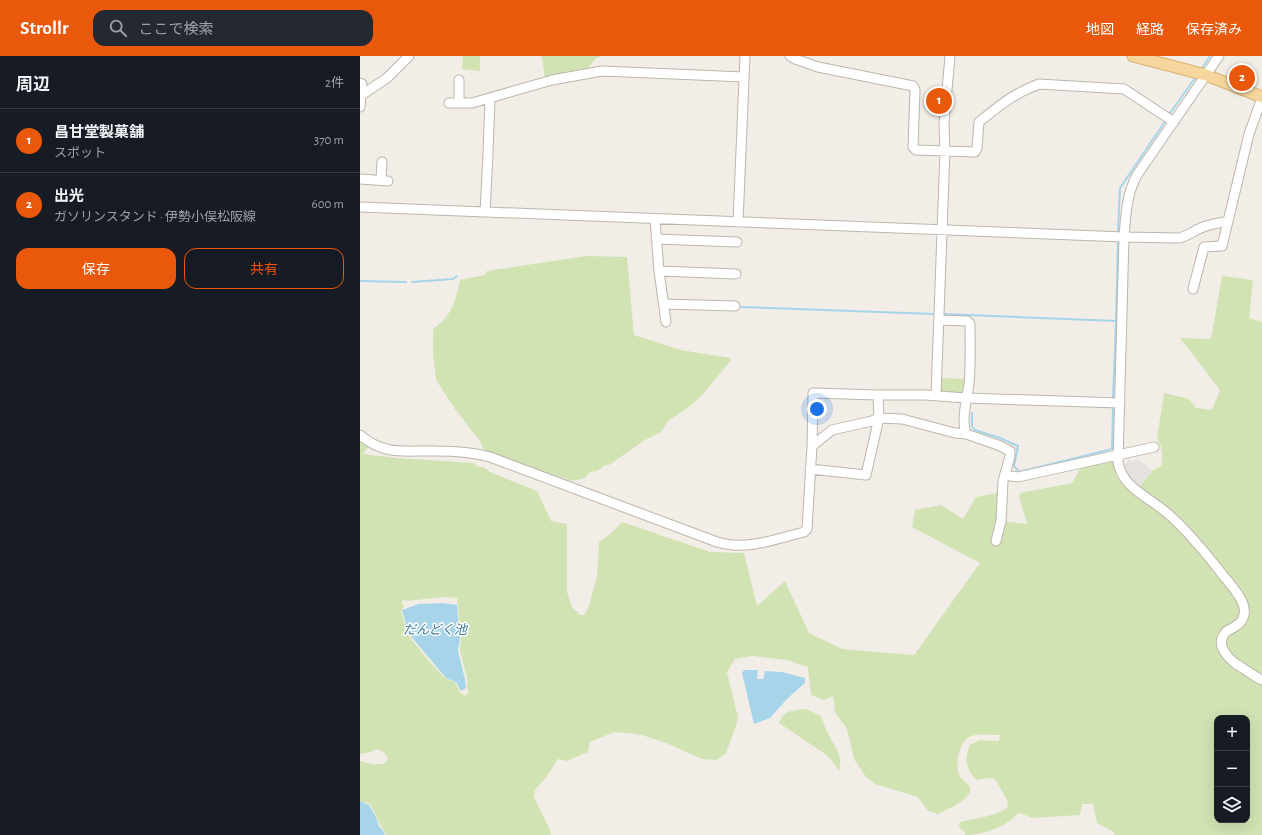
<!DOCTYPE html>
<html lang="ja">
<head>
<meta charset="utf-8">
<style>
  body { margin:0; font-family:"Alegreya Sans","Noto Sans JP",sans-serif; background:#242831; color:#f1f3f6 }
  .controls { position:absolute; right:12px; bottom:12px; display:grid; overflow:hidden; border-radius:8px; box-shadow:0 4px 16px #0002 }
  .controls button { width:36px; height:36px; display:grid; place-items:center; padding:0; border:0; border-bottom:1px solid #363941; background:#171b24; color:#f1f3f6; font:20px sans-serif }
  .you { position:absolute; left:457px; top:353px; width:14px; height:14px; margin:-10px; border:3px solid #fff; border-radius:50%; background:#1a73e8; box-shadow:0 0 0 6px #1a73e833 }
  .badge { display:grid; place-items:center; width:26px; height:26px; border-radius:50%; background:#ea580c; color:#fff; font-size:13px; font-weight:700 }
  .pin { position:absolute; translate:-50% -50%; border:2px solid #fff; box-shadow:0 1px 4px #0006 }
  .list { margin:0; padding:0; list-style:none }
  h2 { display:flex; justify-content:space-between; align-items:center; height:52px; margin:0; padding:0 16px; font-size:17px }
  h2 small { font-size:13px; font-weight:400; color:#9ea1a6 }
  .list li { display:grid; grid-template-columns:26px 1fr auto; gap:12px; align-items:center; box-sizing:border-box; height:64px; padding:0 16px; border-top:1px solid #363941 }
  .list b { display:block; font-size:15px; white-space:nowrap }
  .list p { margin:0; font-size:13px; white-space:nowrap; color:#9ea1a6 }
  .list em { font-size:13px; font-style:normal; color:#9ea1a6 }
  .actions { display:flex; gap:8px; padding:12px 16px }
  .actions a { flex:1; padding:9px 0; border:1px solid #ea580c; border-radius:12px; text-align:center; font-size:14px; color:#ea580c }
  .actions .main { background:#ea580c; color:#fff }
  .icon { flex:none; width:22px; height:22px; fill:none; stroke:currentColor; stroke-width:2; stroke-linecap:round; stroke-linejoin:round }
  .map { position:relative; flex:none; width:902px; height:779px; overflow:hidden }
  header { display:flex; align-items:center; gap:24px; box-sizing:border-box; height:56px; padding:0 20px; background:#ea580c; color:#fff }
  header strong { font-size:19px }
  nav { display:flex; gap:22px; margin-inline-start:auto; font-size:14px }
  .search { width:280px; height:36px; background:#242831; display:flex; align-items:center; gap:10px; box-sizing:border-box; padding:0 14px; border-radius:12px; color:#9ea1a6; font-size:15px }
  main { display:flex }
  aside { flex:1; background:#171b24 }
  .map>svg:first-child { display:block }
  .green { fill:#d1e3b3; fill-rule:evenodd }
  .parking { fill:#e4e1df }
  .water { fill:#a8d4ea }
  .lines { fill:none; stroke-linecap:round; stroke-linejoin:round }
  .stream { stroke:#a8d4ea; stroke-width:2 }
  .minor-casing { stroke:#bdb5ab; stroke-width:11 }
  .major-casing { stroke:#d9b16e; stroke-width:13 }
  .minor { stroke:#fff; stroke-width:9 }
  .major { stroke:#f6d69d; stroke-width:11 }
  .labels { text-anchor:middle; stroke-width:3; stroke-linejoin:round; paint-order:stroke }
  .water-label { font-size:13px; font-style:italic; fill:#377ba0; stroke:#fff }
</style>
</head>
<body>
<header>
<strong>Strollr</strong>
<div class="search"><svg class="icon" aria-label="search" viewBox="0 0 24 24"><circle cx="10" cy="10" r="6"/><path d="M15 15l6 6"/></svg>ここで検索</div>
<nav><a>地図</a><a>経路</a><a>保存済み</a></nav>
</header>
<main>
<aside>
<h2>周辺<small>2件</small></h2>
<ul class="list">
<li><span class="badge">1</span><div><b>昌甘堂製菓舗</b><p>スポット</p></div><em>370 m</em></li>
<li><span class="badge">2</span><div><b>出光</b><p>ガソリンスタンド · 伊勢小俣松阪線</p></div><em>600 m</em></li>
</ul>
<div class="actions"><a class="main">保存</a><a>共有</a></div>
</aside>
<div class="map">
<svg width="902" height="779" viewBox="0 0 902 779">
  <rect width="100%" height="100%" fill="#f2eee7"/>
  <path class="green" d="M 103,0 L 120,0 L 120,15 L 102,13 Z
    M 182,0 L 242,0 L 236,2 L 227,13 L 185,23 Z
    M 227,200 L 267,201 L 274,279 L 321,294 L 370,302 L 371,304 L 349,331 L 333,348 L 308,365 L 301,376 L 285,384 L 249,409 L 245,409 L 237,415 L 230,416 L 224,422 L 213,425 L 125,396 L 119,384 L 95,353 L 76,324 L 73,298 L 73,273 C 92,260 95,246 100,224 L 125,219 L 127,215 Z
    M 862,220 L 893,224 L 889,262 L 902,266 L 902,779 L 754,779 L 754,776 L 737,767 L 733,748 L 722,748 L 720,759 L 672,762 L 661,757 L 657,758 C 647,771 622,779 605,779 L 605,776 L 599,771 L 600,766 C 616,762 633,761 647,752 L 648,746 L 635,723 L 626,722 L 617,724 C 605,713 604,703 610,689 L 619,684 L 639,685 L 640,679 C 631,679 617,677 609,681 C 599,686 594,711 600,720 C 603,726 611,727 610,735 C 609,744 586,754 578,758 L 568,755 L 558,741 L 515,728 L 506,721 L 494,703 L 487,673 L 475,656 L 473,640 L 464,644 L 451,639 L 448,611 L 427,604 L 393,600 L 375,603 L 367,616 L 378,661 L 376,670 L 366,697 L 357,704 L 342,703 L 306,687 L 282,679 L 267,677 L 254,676 L 230,686 L 228,696 L 207,705 L 198,703 L 187,720 L 175,734 L 174,741 L 189,772 L 191,779 L 25,779 L 26,777 C 19,769 16,758 10,748 L 0,745 L 0,705 L 12,708 L 24,708 L 28,702 L 23,696 L 17,693 L 8,697 L 0,698 L 0,384 L 8,391 L 3,398 L 36,402 L 114,407 L 118,411 L 123,411 L 132,417 L 177,435 L 191,465 L 207,468 L 207,536 L 212,551 L 220,559 L 224,559 L 229,550 L 237,520 L 239,486 L 250,478 L 262,466 L 350,496 L 384,497 L 397,550 L 425,525 L 449,577 L 482,593 L 554,599 L 620,507 L 552,471 L 555,454 L 581,449 L 603,463 L 616,441 L 637,437 L 640,439 L 640,465 L 667,468 L 659,440 L 660,437 L 712,427 L 721,411 L 753,403 C 757,423 757,425 774,437 L 793,414 L 801,410 C 803,402 803,391 797,383 L 804,337 L 829,343 L 836,352 L 852,354 L 860,334 L 820,282 L 851,283 ZM 85,541 L 97,542 L 101,583 L 100,595 L 107,622 L 107,632 L 109,636 L 105,640 L 100,636 L 95,626 L 85,622 L 68,604 L 48,579 L 41,554 L 44,551 L 42,547 L 43,543 L 46,545 ZM 857,662 L 887,662 L 887,764 L 857,764 Z
    M 578,322 L 606,323 L 604,334 L 597,338 L 582,338 L 578,333 Z
    M 446,653 L 461,660 C 463,665 465,672 468,677 C 474,690 484,701 479,715 L 468,700 L 419,667 C 424,653 433,655 446,653 Z"/>
  <path class="parking" d="M 776,402 L 792,414 L 779,430 L 768,420 L 764,410 L 769,403 L 773,406 Z"/>
  <path class="water" d="M 82,547 L 97,549 L 100,582 L 98,595 L 105,623 L 106,632 L 101,635 L 96,626 L 86,622 L 49,578 L 42,554 L 59,548 Z
    M 384,614 L 398,614 L 397,623 L 403,623 L 405,615 L 422,616 L 445,622 L 445,627 L 428,642 L 410,662 L 394,668 L 382,617 Z
    M 0,745 L 9,749 L 16,761 L 19,770 L 25,777 L 24,779 L 0,779 Z"/>
  <g class="lines">
    <path class="stream" d="M 842,12 L 850,0
      M 808,60 L 835,22
      M 758,174 L 760,132 L 806,64
      M 0,225 L 46,226
      M 52,226 L 93,223 L 97,220
      M 381,251 L 574,258
      M 584,258 L 756,265 L 758,187
      M 753,342 L 756,265
      M 612,357 L 612,371 L 615,374 L 640,382 L 658,390 L 654,410 L 659,416 L 752,393 L 753,352"/>
    <defs>
      <path id="minor" d="M 430,0 L 435,3 L 458,11 L 553,30 L 555,34 L 553,91 L 556,94 L 615,96 L 617,92 L 619,66 C 639,50 654,37 679,28 L 764,33 L 814,66
        M 859,0 L 777,119 C 766,140 766,158 764,181 L 758,406 C 762,432 789,441 807,457 C 828,475 845,496 862,518 C 869,527 879,537 883,548 C 886,555 884,565 877,569 C 874,572 870,573 867,575 C 854,587 866,600 876,608 C 885,613 893,620 902,624
        M 0,27 L 2,28 L 0,51
        M 0,40 L 27,22 L 49,0
        M 89,47 L 112,47 L 192,24 L 242,15 L 384,21
        M 99,47 L 99,24
        M 0,123 L 28,125
        M 21,124 L 22,106
        M 0,151 L 764,181 L 819,182 C 828,180 835,174 843,171 C 851,168 860,167 868,165
        M 125,156 L 128,98 L 130,43
        M 295,163 L 299,215 L 306,266
        M 378,166 L 385,0
        M 296,183 L 377,186
        M 299,215 L 376,218
        M 833,233 L 844,191 L 862,190 L 889,78 L 902,42
        M 304,248 L 375,250
        M 579,264 L 607,265 L 610,268 C 610,288 611,308 609,328 C 607,342 601,364 606,378 L 638,389 L 650,395 L 650,400 L 643,425 L 641,465 L 636,485
        M 576,339 L 585,95 L 584,68 L 590,0
        M 0,379 C 26,401 46,394 77,395 C 95,395 112,396 130,401 L 357,486 C 386,495 416,483 444,476 L 447,473 L 452,390 L 453,337 L 518,339 L 565,339 L 606,342 L 760,347
        M 452,390 L 472,374 L 512,365 L 519,362 L 542,363 L 595,377 L 606,378
        M 450,413 L 506,419 L 519,362 L 518,339
        M 645,419 L 658,421 L 794,391"/>
      <path id="major" d="M 773,0 L 846,19 L 902,41"/>
    </defs>
    <use href="#minor" class="minor-casing"/>
    <use href="#major" class="major-casing"/>
    <use href="#minor" class="minor"/>
    <use href="#major" class="major"/>
  </g>
  <g class="labels">
    <g class="water-label">
      <text x="75" y="578">だんどく池</text>
    </g>
  </g>
</svg>
<div class="controls">
<button>+</button>
<button>−</button>
<button><svg class="icon" aria-label="layers" viewBox="0 0 24 24"><path d="M12 4l9 5-9 5-9-5zM3 14l9 5 9-5"/></svg></button>
</div>
<div class="you"></div>
<div class="pin badge" style="left:579px;top:45px">1</div>
<div class="pin badge" style="left:882px;top:22px">2</div>
</div>
</main>
</body>
</html>
